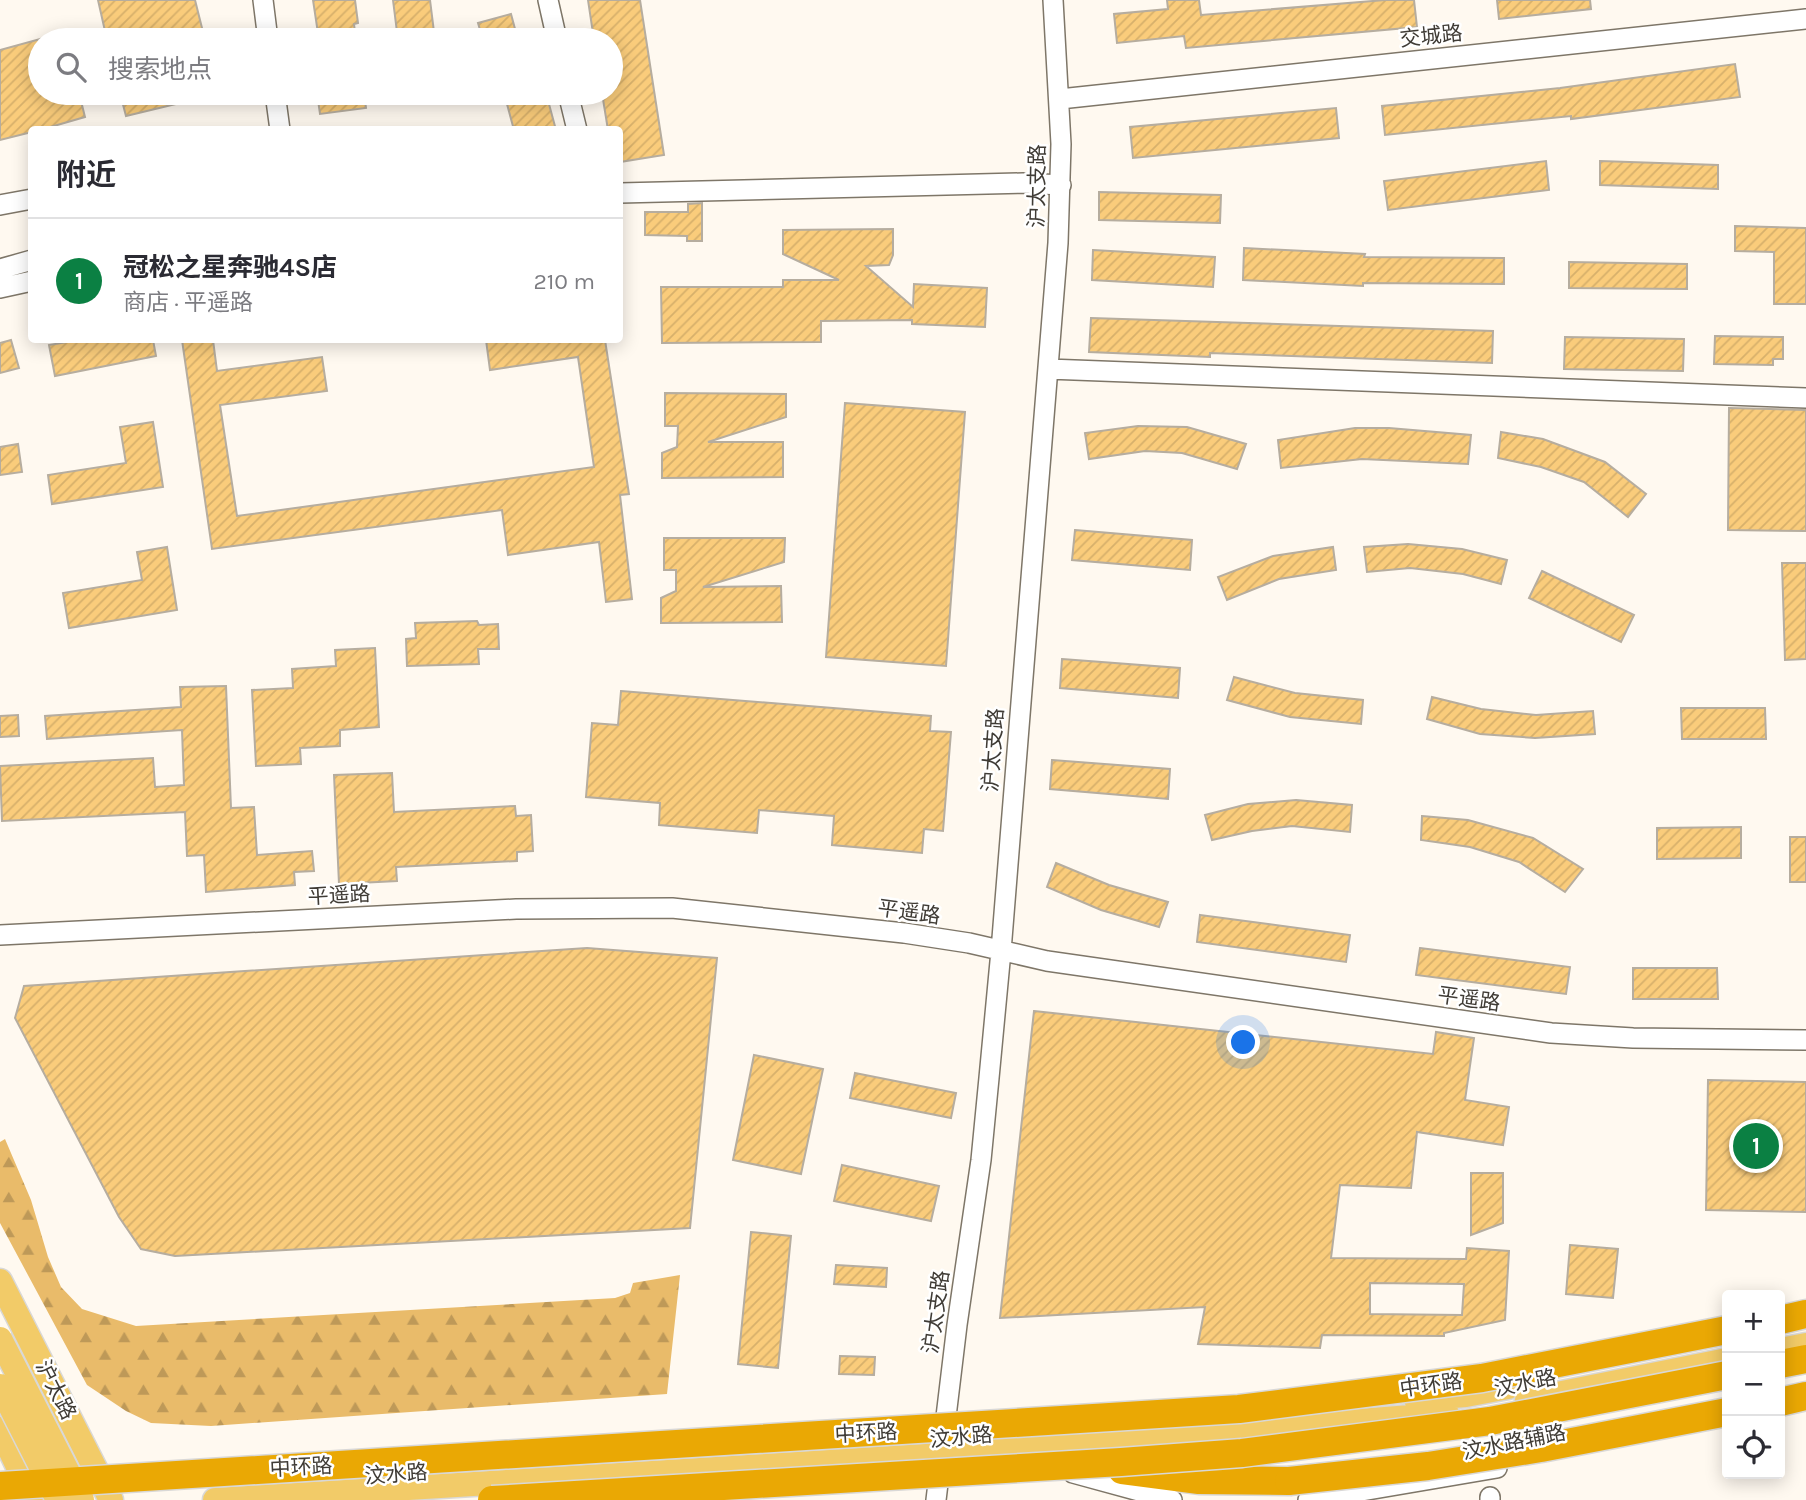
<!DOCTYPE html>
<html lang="zh">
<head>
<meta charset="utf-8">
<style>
  body { margin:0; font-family:Karla,"Noto Sans SC",sans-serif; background:#f7f7f7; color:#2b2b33 }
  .controls { position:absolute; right:21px; bottom:21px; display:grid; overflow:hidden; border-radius:7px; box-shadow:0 4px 18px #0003 }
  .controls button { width:63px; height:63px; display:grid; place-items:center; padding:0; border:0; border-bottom:2px solid #e1e1e2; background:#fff; color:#2b2b33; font:35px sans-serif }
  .you { position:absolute; left:1244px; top:1043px; width:24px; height:24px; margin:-18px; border:5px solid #fff; border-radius:50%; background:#1a73e8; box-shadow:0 0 0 10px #1a73e833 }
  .badge { display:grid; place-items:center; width:46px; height:46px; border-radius:50%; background:#0b8043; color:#fff; font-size:23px; font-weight:700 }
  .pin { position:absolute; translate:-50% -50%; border:4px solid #fff; box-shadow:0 2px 7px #0006 }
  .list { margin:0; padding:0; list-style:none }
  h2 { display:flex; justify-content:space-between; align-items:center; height:91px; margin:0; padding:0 28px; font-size:30px }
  h2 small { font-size:23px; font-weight:400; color:#7c7c81 }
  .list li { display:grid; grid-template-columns:46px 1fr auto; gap:21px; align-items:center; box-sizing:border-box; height:126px; padding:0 28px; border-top:2px solid #e1e1e2 }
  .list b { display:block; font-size:26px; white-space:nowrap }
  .list p { margin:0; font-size:23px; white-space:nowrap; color:#7c7c81 }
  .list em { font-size:23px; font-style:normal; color:#7c7c81 }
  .icon { flex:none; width:38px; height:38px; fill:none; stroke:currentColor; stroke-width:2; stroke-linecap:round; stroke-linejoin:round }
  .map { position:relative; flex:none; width:1806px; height:1500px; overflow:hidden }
  .search { position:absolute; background:#fff; box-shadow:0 4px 18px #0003; left:28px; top:28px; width:595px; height:77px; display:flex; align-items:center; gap:18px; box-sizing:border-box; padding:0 24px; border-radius:38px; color:#7c7c81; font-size:26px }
  .panel { position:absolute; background:#fff; box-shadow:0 4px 18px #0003; left:28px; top:126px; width:595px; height:217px; border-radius:7px }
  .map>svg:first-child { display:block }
  .forest { fill:url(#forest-firs) }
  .building { fill:url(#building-hatch); stroke:#b6ad9f; stroke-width:2; fill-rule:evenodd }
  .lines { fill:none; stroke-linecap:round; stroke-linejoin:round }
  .minor-casing { stroke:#7e7668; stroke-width:22 }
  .major-casing { stroke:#d9d8d7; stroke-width:27 }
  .highway-casing { stroke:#d9d8d7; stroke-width:31 }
  .minor { stroke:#fff; stroke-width:19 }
  .major { stroke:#f2cb68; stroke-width:24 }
  .highway { stroke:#eaa804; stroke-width:28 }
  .major-bridge-casing { stroke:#d9d8d7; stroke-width:27; stroke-linecap:butt }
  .highway-bridge-casing { stroke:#d9d8d7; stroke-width:31; stroke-linecap:butt }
  .major-bridge { stroke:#f2cb68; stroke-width:24 }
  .highway-bridge { stroke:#eaa804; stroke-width:28 }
  .labels { text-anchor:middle; stroke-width:5; stroke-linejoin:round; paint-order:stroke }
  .street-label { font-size:21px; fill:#403c36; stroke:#fff }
</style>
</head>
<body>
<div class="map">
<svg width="1806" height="1500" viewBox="0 0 1806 1500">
  <defs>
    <pattern id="forest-firs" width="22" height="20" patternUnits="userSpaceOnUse" patternTransform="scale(1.75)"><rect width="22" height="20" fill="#e9bb6a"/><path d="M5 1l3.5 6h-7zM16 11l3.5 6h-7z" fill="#be9958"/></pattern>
    <pattern id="building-hatch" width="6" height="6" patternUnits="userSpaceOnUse" patternTransform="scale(1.75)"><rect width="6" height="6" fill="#facc7b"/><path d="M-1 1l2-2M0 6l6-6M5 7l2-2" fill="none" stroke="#d7b06b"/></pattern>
  </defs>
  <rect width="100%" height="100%" fill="#fff9f0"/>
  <path class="forest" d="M 5,1139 L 31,1200 L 48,1257 L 61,1287 L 82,1309 L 136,1326 L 615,1298 L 630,1293 L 633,1283 L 680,1275 L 667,1394 L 211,1426 L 151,1423 L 126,1411 L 87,1385 L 0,1223 L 0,1142 Z"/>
  <path class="building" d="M 98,0 L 195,0 L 205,40 L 107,40 Z
    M 313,0 L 355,0 L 358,23 L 354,24 L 356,40 L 319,40 Z
    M 393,0 L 430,0 L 435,40 L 398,40 Z
    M 588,0 L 640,0 L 664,155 L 620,162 L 620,130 L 608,130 L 602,93 L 611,93 L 611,40 L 594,40 Z
    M 1167,0 L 1199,0 L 1201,15 L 1385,0 L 1414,0 L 1417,27 L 1186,48 L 1184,36 L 1117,43 L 1114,14 L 1168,9 Z
    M 1497,0 L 1590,0 L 1591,9 L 1499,19 Z
    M 511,14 L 518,40 L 483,40 L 478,23 Z
    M 40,39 L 40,93 L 79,93 L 85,117 L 40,130 L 32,130 L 32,132 L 0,140 L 0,50 Z
    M 1735,64 L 1740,97 L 1571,119 L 1571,116 L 1385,135 L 1382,106 L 1560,88 Z
    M 120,93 L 201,93 L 201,98 L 126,116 Z
    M 317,93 L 364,93 L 366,108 L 320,114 Z
    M 504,93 L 546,93 L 556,130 L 514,130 Z
    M 1336,108 L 1339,138 L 1133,158 L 1130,127 Z
    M 1546,161 L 1549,190 L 1388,210 L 1384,181 Z
    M 1600,161 L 1718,165 L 1718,189 L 1600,185 Z
    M 1099,192 L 1221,195 L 1220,223 L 1099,220 Z
    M 702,203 L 702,241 L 687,241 L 687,236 L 645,235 L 645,212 L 688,212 L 688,204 Z
    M 1735,226 L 1806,228 L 1806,304 L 1774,304 L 1774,252 L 1735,251 Z
    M 893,229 L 893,255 L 889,265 L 866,266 L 913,307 L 914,284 L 987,288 L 985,327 L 912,324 L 912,320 L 821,321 L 821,342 L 662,343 L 661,287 L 783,287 L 783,280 L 839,280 L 783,254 L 783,230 Z
    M 1244,248 L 1365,254 L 1364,257 L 1504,258 L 1504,284 L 1363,283 L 1363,286 L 1243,280 Z
    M 1093,250 L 1215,257 L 1213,287 L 1092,280 Z
    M 1569,262 L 1687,264 L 1687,289 L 1569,288 Z
    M 1091,318 L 1493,331 L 1492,363 L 1210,353 L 1210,357 L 1089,352 Z
    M 1715,336 L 1783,337 L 1783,359 L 1773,359 L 1773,365 L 1714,364 Z
    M 1565,337 L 1684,339 L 1683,371 L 1564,369 Z
    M 11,340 L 19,368 L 0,373 L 0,343 Z
    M 79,340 L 153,340 L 156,356 L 55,376 L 49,345 Z
    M 182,340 L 213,340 L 217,371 L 322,357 L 327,391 L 220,405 L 237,516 L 594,467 L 578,357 L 490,370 L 486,340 L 605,340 L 629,494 L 620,495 L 632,599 L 606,602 L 599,542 L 508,555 L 502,510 L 212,549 Z
    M 665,393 L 786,394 L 786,417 L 708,442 L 783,442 L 783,477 L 662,478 L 662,453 L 677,447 L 678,426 L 665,426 Z
    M 845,403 L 965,412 L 946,666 L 826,657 Z
    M 1729,408 L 1806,410 L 1806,531 L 1728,530 Z
    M 153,422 L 163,487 L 52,504 L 48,475 L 126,463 L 120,427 Z
    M 1138,426 L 1187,427 L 1246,444 L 1237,469 L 1182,453 L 1145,451 L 1089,459 L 1085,433 Z
    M 1355,428 L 1389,428 L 1471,435 L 1468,464 L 1362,459 L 1281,468 L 1278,440 Z
    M 1501,432 L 1543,439 L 1605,462 L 1646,494 L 1628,517 L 1584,482 L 1541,467 L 1498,458 Z
    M 18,444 L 22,472 L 0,475 L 0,447 Z
    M 1075,530 L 1192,540 L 1190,570 L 1072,560 Z
    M 664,538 L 785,538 L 784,562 L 703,587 L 781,586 L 782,622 L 661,623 L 661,598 L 676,591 L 676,570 L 664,570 Z
    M 1408,544 L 1462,549 L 1507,560 L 1501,584 L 1463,574 L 1410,568 L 1367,572 L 1364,547 Z
    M 167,547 L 177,610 L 69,628 L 63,593 L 142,580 L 137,552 Z
    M 1333,547 L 1336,570 L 1279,579 L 1227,600 L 1218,577 L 1273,556 Z
    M 1782,563 L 1806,563 L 1806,659 L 1785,660 Z
    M 1542,571 L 1634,615 L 1621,642 L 1529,598 Z
    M 477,621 L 479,625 L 498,624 L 499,649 L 478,649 L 479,664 L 407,666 L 406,639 L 416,638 L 415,623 Z
    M 375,648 L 379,727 L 340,730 L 340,746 L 300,748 L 301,764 L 256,766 L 252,690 L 293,688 L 292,669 L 336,666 L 335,650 Z
    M 1062,659 L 1180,668 L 1178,698 L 1060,688 Z
    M 1234,677 L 1295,693 L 1363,700 L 1361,724 L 1290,717 L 1227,700 Z
    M 226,686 L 231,808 L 254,807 L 257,855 L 312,851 L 314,871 L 294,872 L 295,885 L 206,892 L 204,855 L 187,856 L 185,812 L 2,821 L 0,766 L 153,758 L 155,787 L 184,785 L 182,730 L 47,739 L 45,716 L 181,707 L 180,687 Z
    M 621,691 L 931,716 L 930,731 L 951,732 L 943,831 L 924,829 L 922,853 L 832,845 L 834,816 L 759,810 L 757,833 L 659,825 L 660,803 L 586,797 L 592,723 L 618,725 Z
    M 1432,697 L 1481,709 L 1536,715 L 1593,711 L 1595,734 L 1535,738 L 1480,734 L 1427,719 Z
    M 1681,708 L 1765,708 L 1766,739 L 1682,739 Z
    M 18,715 L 19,736 L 0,737 L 0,716 Z
    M 1052,760 L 1170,769 L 1168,799 L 1050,789 Z
    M 392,773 L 394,812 L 515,806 L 516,816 L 531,815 L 533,851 L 517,852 L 517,861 L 396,867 L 397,881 L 339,884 L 334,775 Z
    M 1296,800 L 1352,805 L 1350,832 L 1292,826 L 1252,831 L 1212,840 L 1205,815 L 1248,804 Z
    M 1422,816 L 1468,820 L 1533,838 L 1583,869 L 1565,892 L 1519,862 L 1470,847 L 1421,840 Z
    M 1741,827 L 1741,858 L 1657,859 L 1657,828 Z
    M 1790,837 L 1806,837 L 1806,882 L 1790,882 Z
    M 1056,863 L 1109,885 L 1168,902 L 1159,927 L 1101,910 L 1047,887 Z
    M 1200,915 L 1350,935 L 1346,962 L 1197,942 Z
    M 587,948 L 717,958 L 690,1228 L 175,1256 L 141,1249 L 119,1217 L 15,1018 L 24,986 Z
    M 1420,948 L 1570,967 L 1566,994 L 1416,975 Z
    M 1633,968 L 1717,968 L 1718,999 L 1633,999 Z
    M 1034,1011 L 1433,1054 L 1436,1032 L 1474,1038 L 1465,1100 L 1509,1107 L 1503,1145 L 1417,1132 L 1411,1188 L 1340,1185 L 1331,1258 L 1466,1259 L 1467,1248 L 1509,1251 L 1505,1320 L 1444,1333 L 1444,1336 L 1322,1335 L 1320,1348 L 1198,1344 L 1205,1307 L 1000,1318 ZM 1370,1283 L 1464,1284 L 1462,1315 L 1370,1314 Z
    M 754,1055 L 823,1069 L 801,1174 L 733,1160 Z
    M 855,1073 L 956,1093 L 951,1118 L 850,1098 Z
    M 1708,1080 L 1806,1082 L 1806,1212 L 1706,1210 Z
    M 842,1165 L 939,1186 L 931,1221 L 834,1201 Z
    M 1471,1173 L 1503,1173 L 1503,1223 L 1471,1235 Z
    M 751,1232 L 791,1236 L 778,1368 L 738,1364 Z
    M 1570,1245 L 1618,1249 L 1613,1298 L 1566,1294 Z
    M 836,1265 L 887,1268 L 886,1287 L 834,1284 Z
    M 840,1356 L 875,1357 L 874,1375 L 839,1374 Z"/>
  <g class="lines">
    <defs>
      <path id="minor" d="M 263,0 L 268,40
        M 548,0 L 557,40
        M 275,93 L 280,130
        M 568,93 L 577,130
        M 1060,99 L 1806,19
        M 620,193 L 1023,183 L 1061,185
        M 0,205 L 32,199
        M 0,269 L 32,260
        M 0,288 L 32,281
        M 1048,369 L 1806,398
        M 0,935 L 516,909 L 672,908 L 904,933 L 969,943 L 1047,961 L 1551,1033 L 1633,1038 L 1806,1040
        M 1073,1473 L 1172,1500
        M 1490,1497 L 1490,1500
        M 936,1500 L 957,1325 L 981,1160 L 989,1078 L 1001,951 L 1058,243 L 1061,144 L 1053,0
        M 1308,1500 L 1497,1468"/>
      <path id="major" d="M 0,1281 L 111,1500
        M 1780,1350 L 1806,1345
        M 1416,1399 L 1466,1395 L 1508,1387
        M 1527,1400 L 1727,1360
        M 0,1429 L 34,1500
        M 215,1500 L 940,1455 L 1447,1414"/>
      <path id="highway" d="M 1780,1320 L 1806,1314
        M 1780,1364 L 1806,1359
        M 1780,1402 L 1806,1396
        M 1122,1470 L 1199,1480 L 1289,1481"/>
    </defs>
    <use href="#minor" class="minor-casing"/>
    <use href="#major" class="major-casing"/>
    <use href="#highway" class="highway-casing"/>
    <use href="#minor" class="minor"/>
    <use href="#major" class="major"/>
    <use href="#highway" class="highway"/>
    <defs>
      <path id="major-bridge" d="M 0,1339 L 82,1500
        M 0,1386 L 58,1500"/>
      <path id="highway-bridge" d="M 1289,1481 L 1428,1466 L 1541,1448 L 1727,1412
        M 0,1486 L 1239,1409 L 1482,1378 L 1727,1330
        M 492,1500 L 1121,1462 L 1242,1453 L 1490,1421 L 1727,1375"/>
    </defs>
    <use href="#major-bridge" class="major-bridge-casing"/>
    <use href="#highway-bridge" class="highway-bridge-casing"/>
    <use href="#major-bridge" class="major-bridge"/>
    <use href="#highway-bridge" class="highway-bridge"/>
  </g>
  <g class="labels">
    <g class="street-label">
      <text transform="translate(1431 36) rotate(-6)" y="7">交城路</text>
      <text transform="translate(1037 186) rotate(-89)" y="7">沪太支路</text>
      <text transform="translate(993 750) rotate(-86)" y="7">沪太支路</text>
      <text transform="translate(339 895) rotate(-3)" y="7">平遥路</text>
      <text transform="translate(909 912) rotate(8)" y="7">平遥路</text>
      <text transform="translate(1469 999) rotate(8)" y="7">平遥路</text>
      <text transform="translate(936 1312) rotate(-82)" y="7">沪太支路</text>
      <text transform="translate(1525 1383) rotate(-11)" y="7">汶水路</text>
      <text transform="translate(1431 1385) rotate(-8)" y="7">中环路</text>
      <text transform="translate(56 1390) rotate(63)" y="7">沪太路</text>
      <text transform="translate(866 1433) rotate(-3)" y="7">中环路</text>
      <text transform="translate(961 1437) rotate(-5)" y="7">汶水路</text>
      <text transform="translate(1514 1442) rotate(-11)" y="7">汶水路辅路</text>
      <text transform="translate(301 1467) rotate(-3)" y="7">中环路</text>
      <text transform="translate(396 1474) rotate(-4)" y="7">汶水路</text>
    </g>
  </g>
</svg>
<div class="controls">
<button>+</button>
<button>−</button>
<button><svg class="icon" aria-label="locate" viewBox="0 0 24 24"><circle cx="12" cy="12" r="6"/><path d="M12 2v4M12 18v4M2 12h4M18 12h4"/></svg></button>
</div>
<div class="you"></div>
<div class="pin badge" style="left:1756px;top:1146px">1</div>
<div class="search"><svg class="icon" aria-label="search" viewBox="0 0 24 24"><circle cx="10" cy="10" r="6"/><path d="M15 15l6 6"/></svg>搜索地点</div>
<section class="panel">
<h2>附近<small></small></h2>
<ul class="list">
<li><span class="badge">1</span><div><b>冠松之星奔驰4S店</b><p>商店 · 平遥路</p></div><em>210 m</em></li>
</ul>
</section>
</div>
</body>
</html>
